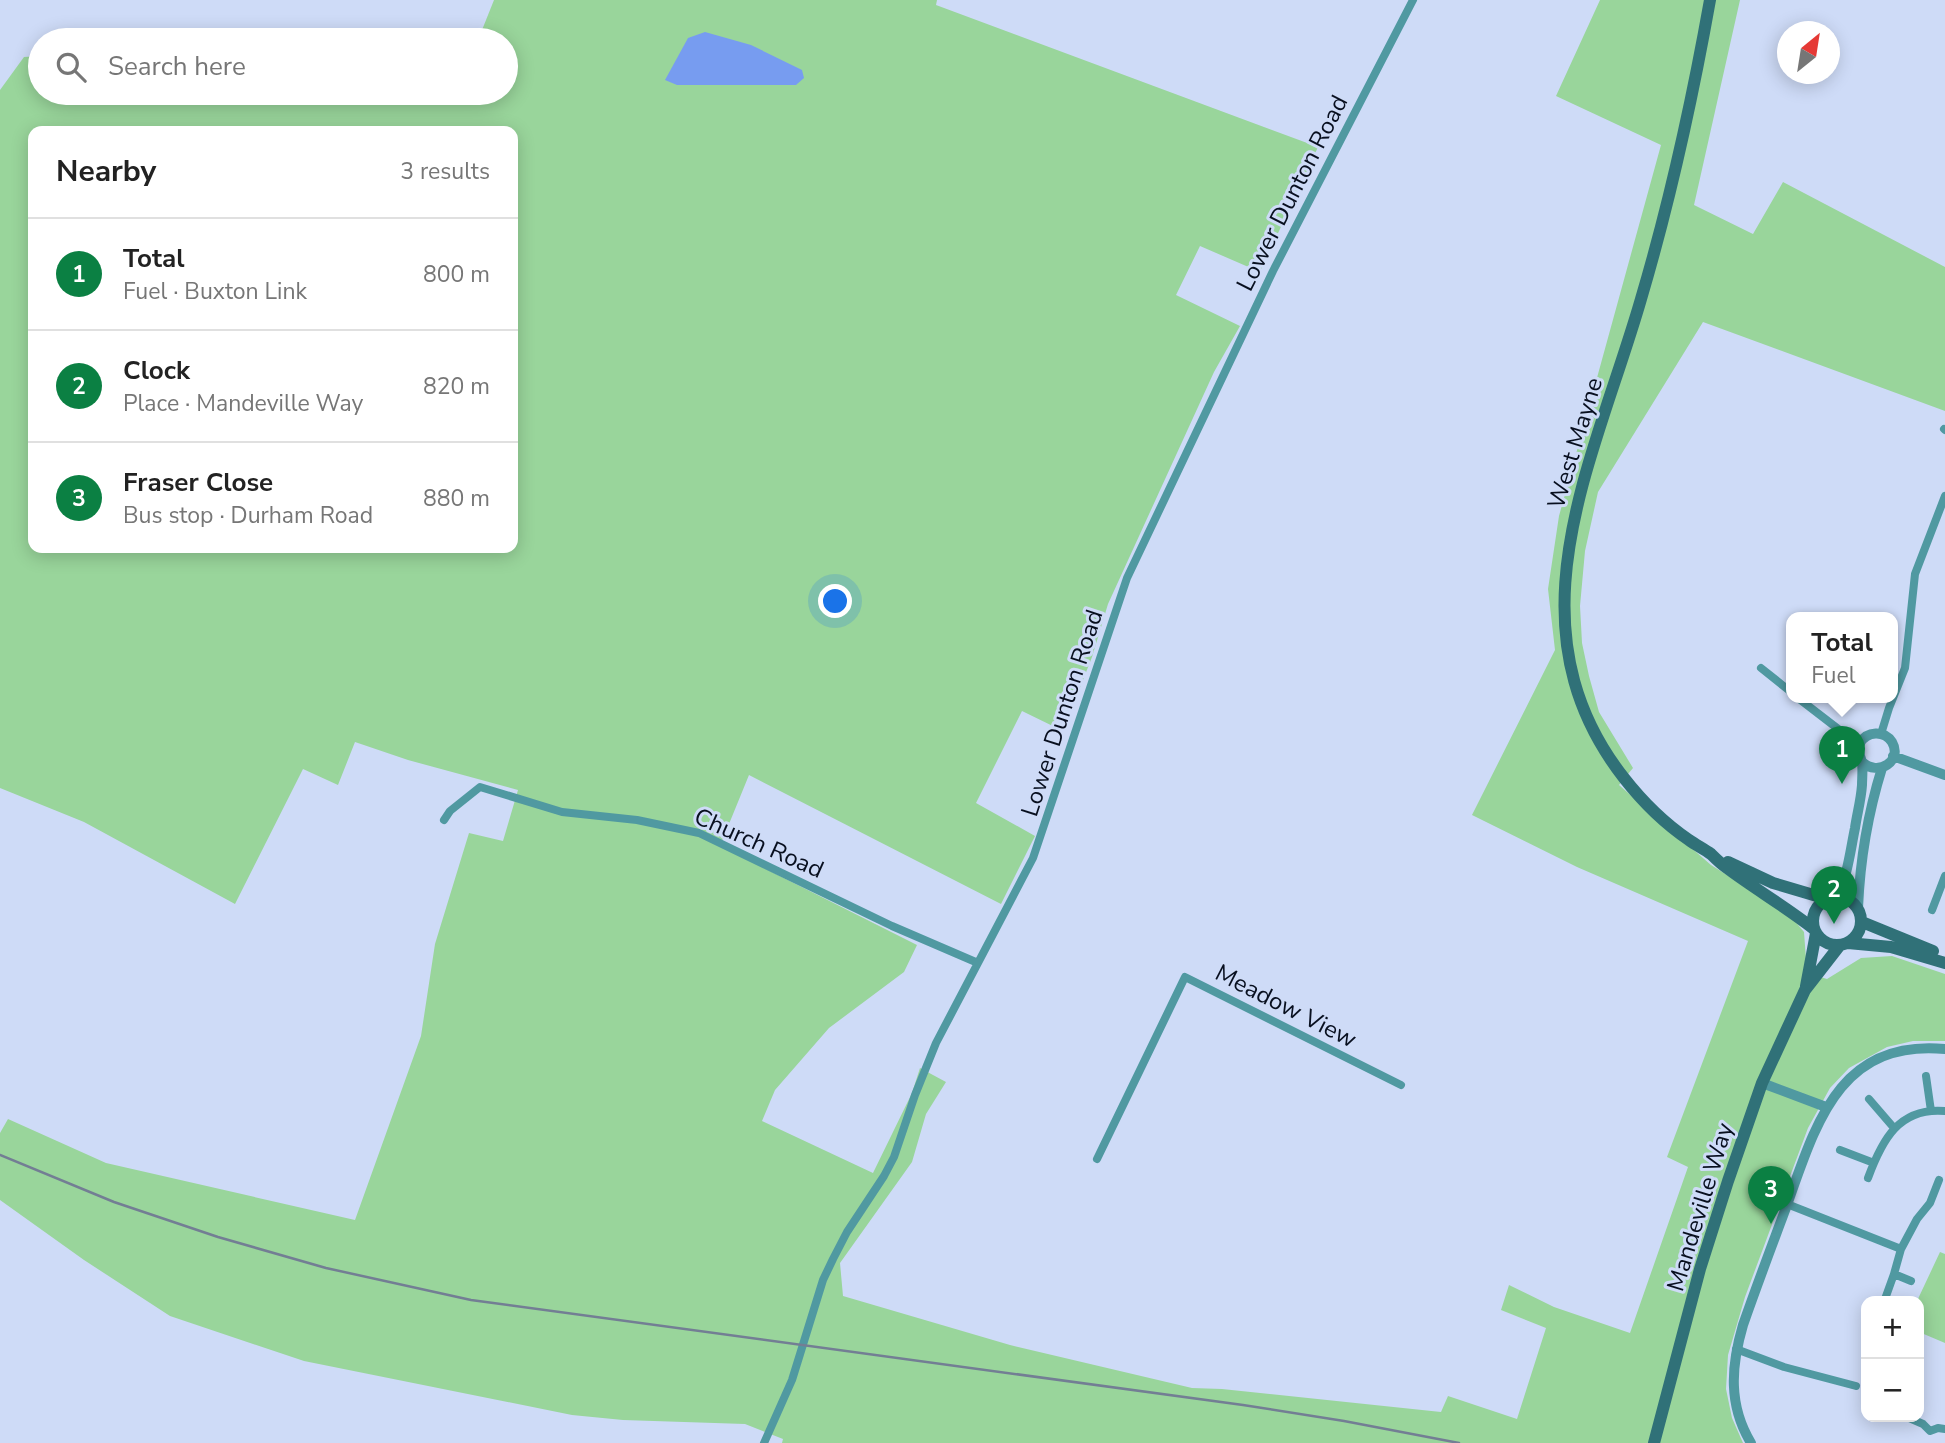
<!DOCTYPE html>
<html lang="en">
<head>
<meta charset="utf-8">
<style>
  body { margin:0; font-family:"Nunito Sans",sans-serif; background:#f2f2f2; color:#222 }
  .controls { position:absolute; right:21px; bottom:21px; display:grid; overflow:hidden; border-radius:14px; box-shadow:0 4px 18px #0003 }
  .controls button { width:63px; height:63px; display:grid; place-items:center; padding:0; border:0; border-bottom:2px solid #e0e0e0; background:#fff; color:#222; font:35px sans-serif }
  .compass { position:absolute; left:1777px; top:21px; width:63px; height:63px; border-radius:50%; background:#fff; box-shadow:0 4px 18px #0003; rotate:30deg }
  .you { position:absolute; left:836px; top:602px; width:24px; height:24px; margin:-18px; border:5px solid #fff; border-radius:50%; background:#1a73e8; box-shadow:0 0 0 10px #1a73e833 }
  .badge { display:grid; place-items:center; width:46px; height:46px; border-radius:50%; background:#0b8043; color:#fff; font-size:23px; font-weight:700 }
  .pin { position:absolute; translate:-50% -58px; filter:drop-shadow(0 2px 4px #0008) }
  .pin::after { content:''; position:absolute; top:37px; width:24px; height:21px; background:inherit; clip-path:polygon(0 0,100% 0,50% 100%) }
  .popup { position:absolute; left:1786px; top:612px; width:112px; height:91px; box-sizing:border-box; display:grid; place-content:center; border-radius:14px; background:#fff; filter:drop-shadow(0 2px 5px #0005); font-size:23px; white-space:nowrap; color:#767676 }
  .popup b { font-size:26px; color:#222 }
  .popup::after { content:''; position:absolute; left:50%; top:100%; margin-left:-14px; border:14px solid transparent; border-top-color:#fff }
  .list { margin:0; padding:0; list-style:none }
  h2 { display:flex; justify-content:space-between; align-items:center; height:91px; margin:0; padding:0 28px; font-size:30px }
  h2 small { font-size:23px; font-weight:400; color:#767676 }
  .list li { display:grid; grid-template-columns:46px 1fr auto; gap:21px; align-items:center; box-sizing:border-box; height:112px; padding:0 28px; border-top:2px solid #e0e0e0 }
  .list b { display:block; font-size:26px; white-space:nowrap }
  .list p { margin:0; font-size:23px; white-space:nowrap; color:#767676 }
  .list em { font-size:23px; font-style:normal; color:#767676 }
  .icon { flex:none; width:38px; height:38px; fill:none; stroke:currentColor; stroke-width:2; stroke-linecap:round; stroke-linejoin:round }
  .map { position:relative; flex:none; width:1945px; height:1443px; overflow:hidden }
  .search { position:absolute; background:#fff; box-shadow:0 4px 18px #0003; left:28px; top:28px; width:490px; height:77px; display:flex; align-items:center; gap:18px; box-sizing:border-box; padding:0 24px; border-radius:38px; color:#767676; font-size:26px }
  .panel { position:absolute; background:#fff; box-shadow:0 4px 18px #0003; left:28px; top:126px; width:490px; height:427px; border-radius:14px }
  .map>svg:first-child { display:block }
  .green { fill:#99d59b; fill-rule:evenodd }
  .water { fill:#779cf0 }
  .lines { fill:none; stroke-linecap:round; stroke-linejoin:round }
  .minor { stroke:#5099a1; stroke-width:8 }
  .tertiary { stroke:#5099a1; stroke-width:10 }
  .secondary { stroke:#307178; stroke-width:12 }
  .rail { stroke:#737e94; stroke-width:2.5 }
  .labels { text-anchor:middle; stroke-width:6; stroke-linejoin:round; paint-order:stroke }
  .street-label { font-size:24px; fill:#080f1f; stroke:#cedbf7 }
</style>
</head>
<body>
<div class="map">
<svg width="1945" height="1443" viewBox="0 0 1945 1443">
  <rect width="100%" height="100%" fill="#cedbf7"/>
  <path class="green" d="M 494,0 L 937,0 L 936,5 L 1318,147 L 1260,272 L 1200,246 L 1176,295 L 1240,326 L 1214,372 L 1108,604 L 1092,657 L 1063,731 L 1022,711 L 976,803 L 1035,836 L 1001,904 L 749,775 L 720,846 L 917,945 L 904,972 L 829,1028 L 775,1090 L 762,1121 L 873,1173 L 912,1093 L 920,1068 L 946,1082 L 926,1114 L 912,1162 L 840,1263 L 843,1296 L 1010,1345 L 1192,1388 L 1222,1389 L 1441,1412 L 1448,1396 L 1517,1419 L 1546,1328 L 1501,1310 L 1509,1285 L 1554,1307 L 1630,1333 L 1688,1167 L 1667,1157 L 1748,941 L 1577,867 L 1472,815 L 1555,650 L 1548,589 L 1559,516 L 1661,145 L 1556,96 L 1600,0 L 1740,0 L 1694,205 L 1753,234 L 1783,182 L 1945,267 L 1945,411 L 1703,322 L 1598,492 L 1585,551 L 1580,606 L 1582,643 L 1589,676 L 1599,712 L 1633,768 L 1619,785 L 1711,865 L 1789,914 L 1804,932 L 1807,973 L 1827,979 L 1861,958 L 1892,956 L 1945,974 L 1945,1041 L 1913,1041 L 1887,1047 L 1849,1068 L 1830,1088 L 1808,1128 L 1745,1297 L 1728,1355 L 1726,1389 L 1732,1418 L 1743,1443 L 782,1443 L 783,1439 L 745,1424 L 623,1420 L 572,1415 L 304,1361 L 170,1316 L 84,1260 L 0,1200 L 0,1133 L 8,1119 L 106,1163 L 355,1220 L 421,1036 L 435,944 L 469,833 L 503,841 L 518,790 L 408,760 L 355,742 L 338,785 L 303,769 L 235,904 L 84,822 L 0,788 L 0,90 L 24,57 L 40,56 L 40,93 L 452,93 L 457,95 L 458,93 L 506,93 L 506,40 L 478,40 ZM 33,131 L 513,131 L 513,548 L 33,548 Z
    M 1940,1252 L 1945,1254 L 1945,1343 L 1919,1332 L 1919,1301 L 1917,1301 Z"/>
  <path class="water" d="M 705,32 L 751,45 L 802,70 L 804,78 L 796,85 L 677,85 L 665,80 L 688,38 Z"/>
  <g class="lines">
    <path class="minor" d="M 1944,429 L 1945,430
      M 1761,668 L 1791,692
      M 1798,698 L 1859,745
      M 1881,734 L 1889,708 L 1905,668 L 1915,574 L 1945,496
      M 444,820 L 450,811 L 480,787 L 562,812 L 637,820 L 699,833 L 892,926 L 978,963
      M 1932,910 L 1945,876
      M 1926,1076 L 1931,1111
      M 1869,1099 L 1894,1128
      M 1840,1150 L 1874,1163
      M 1097,1159 L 1185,977 L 1401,1085
      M 1868,1178 C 1882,1140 1899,1107 1945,1111
      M 1787,1204 L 1901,1249
      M 1911,1281 L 1894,1274 L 1901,1249 L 1917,1219 L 1930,1203 L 1939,1180
      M 1885,1299 L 1894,1274
      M 1736,1349 L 1784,1367 L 1856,1386
      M 1907,1417 L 1923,1424 L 1930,1431 L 1938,1428 L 1945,1429
      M 764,1443 L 792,1380 L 823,1280 L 833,1259 L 847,1232 L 884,1176 L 894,1157 L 915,1095 L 936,1043 L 1033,858 L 1127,578 L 1273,271 L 1413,0"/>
    <path class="tertiary" d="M 1893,756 L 1945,775
      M 1837,896 C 1848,875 1850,852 1855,828 C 1857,814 1861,800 1862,785 C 1862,779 1863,770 1862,763 C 1861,756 1856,751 1860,743 C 1867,731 1884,730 1892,742 C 1903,761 1878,777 1862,762
      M 1858,908 C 1860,861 1868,813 1882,768
      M 1762,1083 L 1826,1107
      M 1751,1443 C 1728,1405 1731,1366 1743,1325 C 1757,1285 1772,1245 1787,1205 C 1816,1124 1839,1039 1945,1049"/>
    <path class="secondary" d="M 1710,0 C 1692,101 1670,201 1641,299 C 1595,459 1504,625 1624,778 C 1642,801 1664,823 1689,840 C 1696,845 1704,849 1711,854 C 1716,859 1721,864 1727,868 C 1755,889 1786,907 1814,929
      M 1728,862 L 1773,883 L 1827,899
      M1813 921a24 24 0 1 1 48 0a24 24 0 1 1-48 0Z
      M 1862,922 L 1933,951
      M 1848,943 L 1891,947 L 1945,963
      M 1806,986 L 1816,933
      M 1654,1443 L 1700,1269 L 1728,1181 L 1762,1083 L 1805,990 L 1840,945"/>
    <path class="rail" d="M 0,1155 L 114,1202 L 218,1237 L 326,1268 L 471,1300 L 1243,1405 L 1344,1421 L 1459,1443"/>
  </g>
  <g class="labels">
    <g class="street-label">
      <text transform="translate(1292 193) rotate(-63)" y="8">Lower Dunton Road</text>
      <text transform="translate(1575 443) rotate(-73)" y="8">West Mayne</text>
      <text transform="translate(1062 713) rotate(-72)" y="8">Lower Dunton Road</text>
      <text transform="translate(759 843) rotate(24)" y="8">Church Road</text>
      <text transform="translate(1286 1006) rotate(27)" y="8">Meadow View</text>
      <text transform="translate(1700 1207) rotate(-73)" y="8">Mandeville Way</text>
    </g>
  </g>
</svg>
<div class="controls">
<button>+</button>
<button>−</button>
</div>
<svg class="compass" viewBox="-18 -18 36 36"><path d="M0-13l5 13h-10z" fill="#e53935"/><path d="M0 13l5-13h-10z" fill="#767676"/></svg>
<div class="you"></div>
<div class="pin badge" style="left:1842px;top:784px">1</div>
<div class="popup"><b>Total</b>Fuel</div>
<div class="pin badge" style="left:1834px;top:924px">2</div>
<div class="pin badge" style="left:1771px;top:1224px">3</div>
<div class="search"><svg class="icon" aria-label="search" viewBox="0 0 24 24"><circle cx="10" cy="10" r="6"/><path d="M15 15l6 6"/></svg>Search here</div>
<section class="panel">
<h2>Nearby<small>3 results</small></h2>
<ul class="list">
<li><span class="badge">1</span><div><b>Total</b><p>Fuel · Buxton Link</p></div><em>800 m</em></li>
<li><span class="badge">2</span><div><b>Clock</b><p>Place · Mandeville Way</p></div><em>820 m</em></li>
<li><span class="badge">3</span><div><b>Fraser Close</b><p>Bus stop · Durham Road</p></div><em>880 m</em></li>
</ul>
</section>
</div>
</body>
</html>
